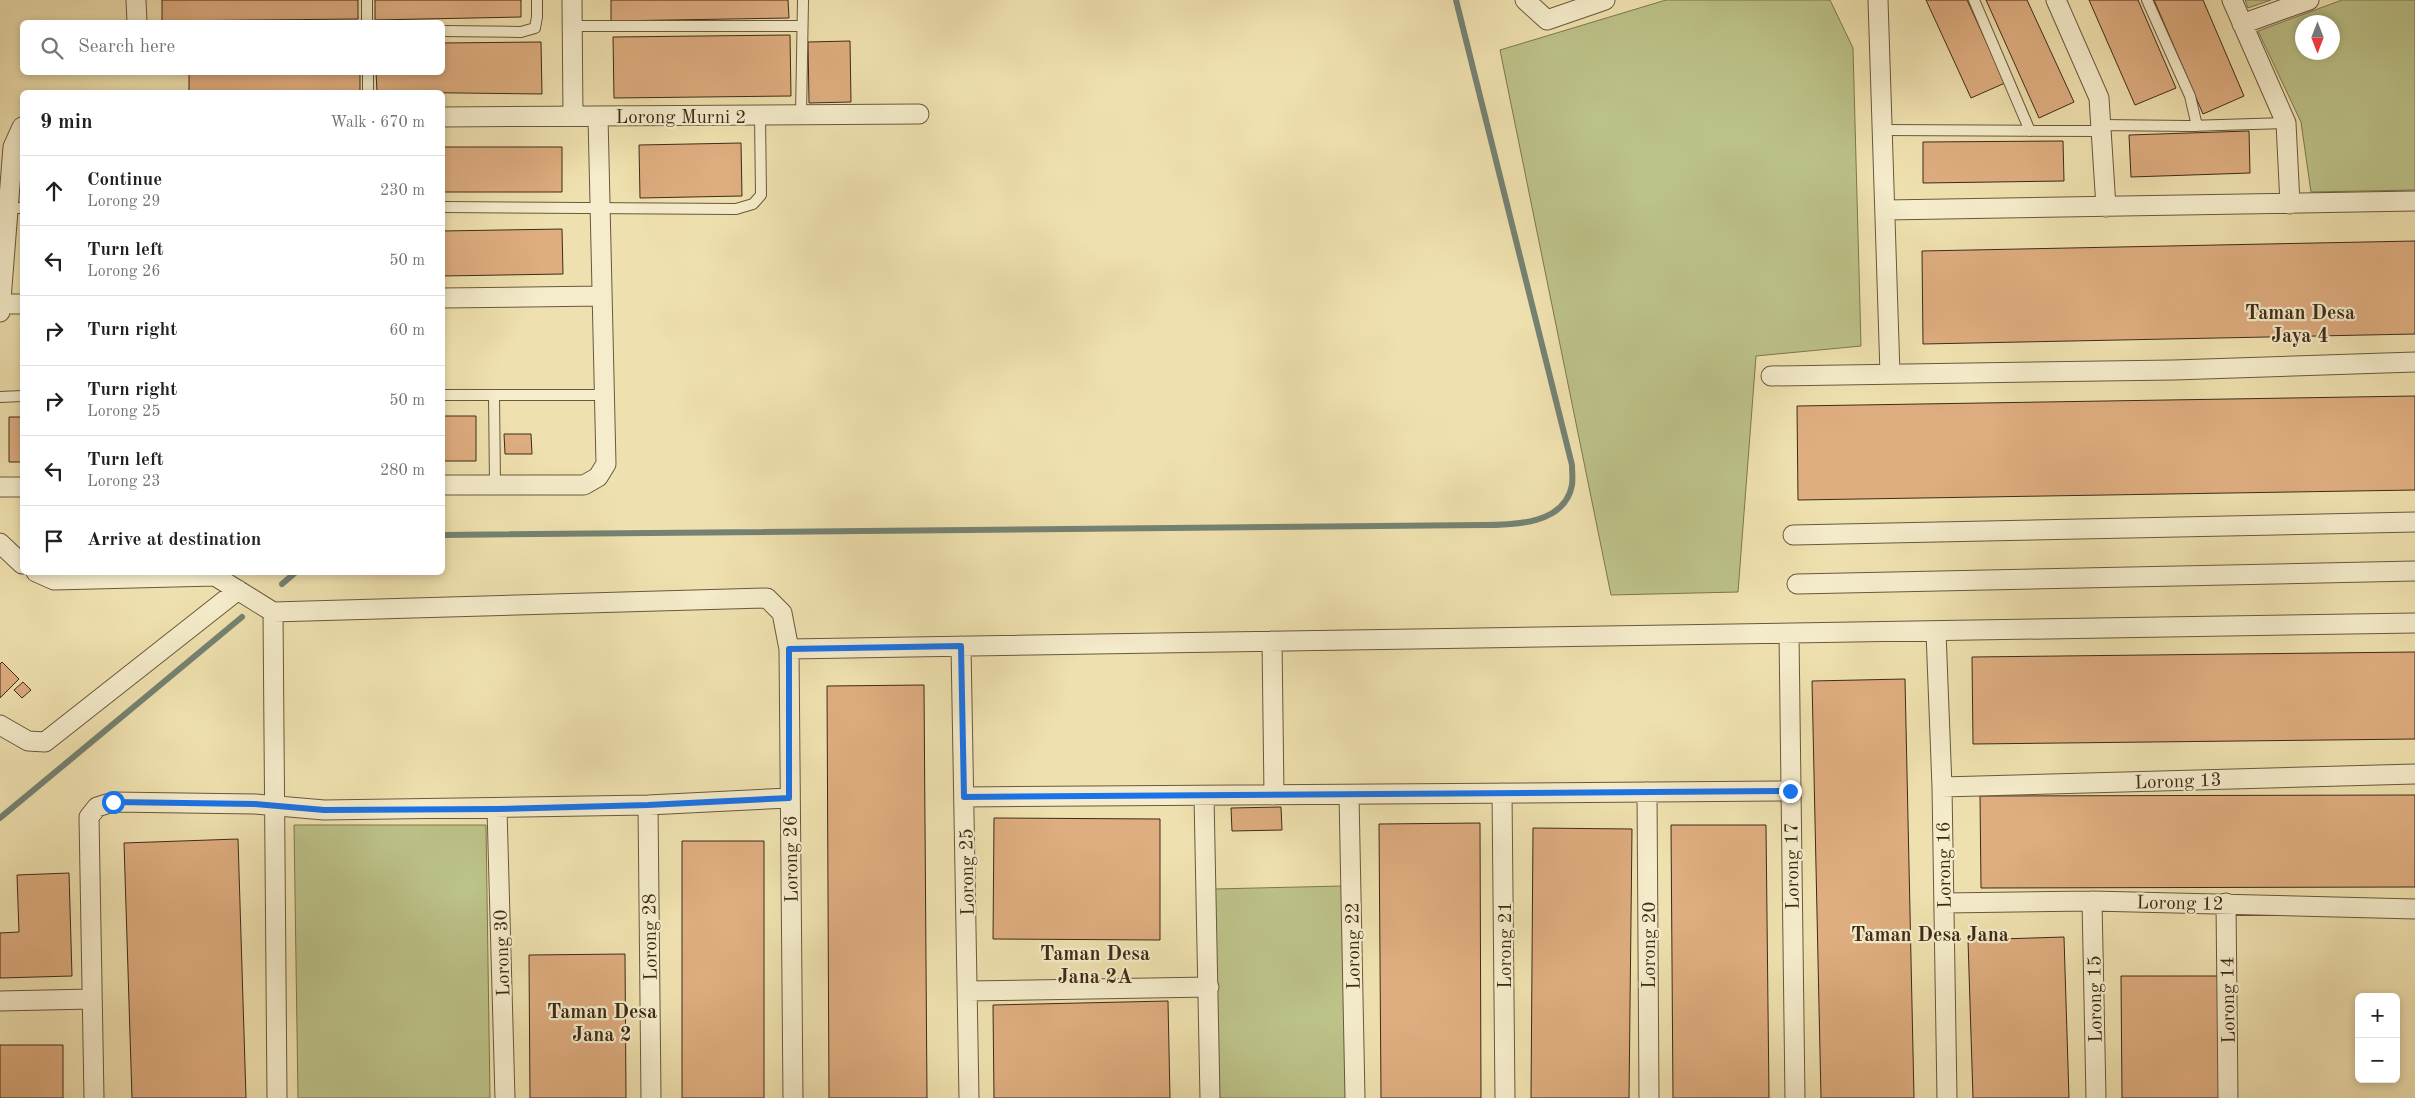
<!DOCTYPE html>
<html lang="en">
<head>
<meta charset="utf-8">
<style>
  body { margin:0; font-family:"Old Standard TT",serif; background:#f6f6f6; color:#202124 }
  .controls { position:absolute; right:15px; bottom:15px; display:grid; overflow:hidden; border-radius:8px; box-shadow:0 2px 8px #0003 }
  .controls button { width:45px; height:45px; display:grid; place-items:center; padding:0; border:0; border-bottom:1px solid #e0e0e0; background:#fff; color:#202124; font:25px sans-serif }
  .compass { position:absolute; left:2295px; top:15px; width:45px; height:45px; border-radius:50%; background:#fff; box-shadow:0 2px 8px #0003; rotate:180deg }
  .stop { position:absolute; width:15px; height:15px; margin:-11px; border:4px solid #1a73e8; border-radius:50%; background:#fff }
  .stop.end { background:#1a73e8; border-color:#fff; box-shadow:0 1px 5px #0008 }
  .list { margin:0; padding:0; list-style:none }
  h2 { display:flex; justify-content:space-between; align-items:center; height:65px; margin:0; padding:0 20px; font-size:21px }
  h2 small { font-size:16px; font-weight:400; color:#757577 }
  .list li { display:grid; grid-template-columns:32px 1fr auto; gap:15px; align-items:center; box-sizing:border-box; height:70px; padding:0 20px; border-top:1px solid #e0e0e0 }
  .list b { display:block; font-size:19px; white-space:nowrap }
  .list p { margin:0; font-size:16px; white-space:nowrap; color:#757577 }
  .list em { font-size:16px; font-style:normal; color:#757577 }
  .icon { flex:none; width:28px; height:28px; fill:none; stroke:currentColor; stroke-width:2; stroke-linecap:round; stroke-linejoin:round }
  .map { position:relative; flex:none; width:2415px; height:1098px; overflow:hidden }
  .search { position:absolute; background:#fff; box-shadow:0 2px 8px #0003; left:20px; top:20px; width:425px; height:55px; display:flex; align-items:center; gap:12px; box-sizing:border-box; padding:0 18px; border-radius:8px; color:#757577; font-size:19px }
  .panel { position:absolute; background:#fff; box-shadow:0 2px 8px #0003; left:20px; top:90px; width:425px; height:485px; border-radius:8px }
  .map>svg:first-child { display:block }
  .green { fill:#bcc288; stroke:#7d7650; fill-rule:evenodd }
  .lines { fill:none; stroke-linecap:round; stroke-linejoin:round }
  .stream { stroke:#758273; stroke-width:6 }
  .building { fill:#dead80; stroke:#3e2b17 }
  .lane-casing { stroke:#6a583d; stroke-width:12 }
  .street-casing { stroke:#6a583d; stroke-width:21 }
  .lane { stroke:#f5eccb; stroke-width:10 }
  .street { stroke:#f5eccb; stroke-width:19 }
  .route { stroke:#1a73e8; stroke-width:6 }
  .labels { text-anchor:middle; stroke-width:4.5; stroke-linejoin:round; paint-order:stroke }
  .street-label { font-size:19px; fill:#3e2b17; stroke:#f5eccb }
  .neighbourhood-label { font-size:20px; font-weight:bold; fill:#3e2b17; stroke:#f5eccb }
</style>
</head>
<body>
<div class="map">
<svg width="2415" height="1098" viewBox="0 0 2415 1098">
  <rect width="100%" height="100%" fill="#efe1af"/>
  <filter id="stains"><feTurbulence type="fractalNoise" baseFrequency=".004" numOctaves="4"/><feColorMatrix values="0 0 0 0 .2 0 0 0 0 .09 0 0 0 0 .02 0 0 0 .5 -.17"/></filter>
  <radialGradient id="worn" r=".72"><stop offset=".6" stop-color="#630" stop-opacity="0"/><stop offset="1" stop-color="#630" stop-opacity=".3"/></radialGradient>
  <path class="green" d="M 1666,0 L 1830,0 L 1853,48 L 1861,346 L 1756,356 L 1738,592 L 1611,595 L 1500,50 Z
    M 2245,0 L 2271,0 L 2248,8 Z
    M 2342,0 L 2415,0 L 2415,190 L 2311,192 L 2301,122 L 2258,31 ZM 2332,22 L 2332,52 L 2302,52 L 2302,22 Z
    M 294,825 L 486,825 L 490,1098 L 298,1098 Z
    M 1342,886 L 1346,1098 L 1219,1098 L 1214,889 Z"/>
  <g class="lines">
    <path class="stream" d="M 442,535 L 1484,525 C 1515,525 1565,524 1572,485 C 1573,479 1572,472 1572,465 L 1456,0
      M 282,584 L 296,572
      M 0,818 L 242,617"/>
  </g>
  <path class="building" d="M 162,0 L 358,0 L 358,19 L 162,21 Z
    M 375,0 L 521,0 L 521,17 L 375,20 Z
    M 611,0 L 788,0 L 789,18 L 611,21 Z
    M 1926,0 L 1967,0 L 2005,83 L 1971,98 Z
    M 1986,0 L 2027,0 L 2074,102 L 2039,118 Z
    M 2089,0 L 2138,0 L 2176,88 L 2135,105 Z
    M 2154,0 L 2203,0 L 2244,96 L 2203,114 Z
    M 790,35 L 791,96 L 614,98 L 613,37 Z
    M 850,41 L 851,102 L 809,103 L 808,42 Z
    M 541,42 L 542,94 L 377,92 L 376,72 L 442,72 L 442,43 Z
    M 189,72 L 360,72 L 360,92 L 189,92 Z
    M 2249,131 L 2250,173 L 2131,177 L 2129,135 Z
    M 2063,141 L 2064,181 L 1923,183 L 1923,142 Z
    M 741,143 L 742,196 L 640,198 L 639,145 Z
    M 442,147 L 562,147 L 562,192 L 442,192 Z
    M 562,229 L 563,274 L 442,276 L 442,231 Z
    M 2415,241 L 2415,334 L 1923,344 L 1922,251 Z
    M 2415,396 L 2415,490 L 1798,500 L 1797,406 Z
    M 442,416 L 476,416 L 476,461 L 442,461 Z
    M 9,417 L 22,417 L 22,462 L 9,462 Z
    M 504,434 L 531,434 L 532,454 L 505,454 Z
    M 2415,652 L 2415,739 L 1973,744 L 1972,657 Z
    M 2,662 L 19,679 L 0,698 L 0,664 Z
    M 1905,679 L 1914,1098 L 1821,1098 L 1812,681 Z
    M 23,682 L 31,690 L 22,698 L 14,690 Z
    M 924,685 L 927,1098 L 829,1098 L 827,686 Z
    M 2415,795 L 2415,887 L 1981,888 L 1980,796 Z
    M 1281,807 L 1282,830 L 1232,831 L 1231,808 Z
    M 994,818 L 1160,819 L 1160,940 L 993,939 Z
    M 1480,823 L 1481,1098 L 1381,1098 L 1379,824 Z
    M 1671,825 L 1766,825 L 1769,1098 L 1673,1098 Z
    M 1533,828 L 1632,829 L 1629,1098 L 1531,1098 Z
    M 238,839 L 246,1098 L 132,1098 L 124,843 Z
    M 682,841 L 764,841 L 764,1098 L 682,1098 Z
    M 69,873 L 72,976 L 0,978 L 0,933 L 19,932 L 17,875 Z
    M 2064,937 L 2069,1098 L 1973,1098 L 1968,940 Z
    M 625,954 L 626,1098 L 530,1098 L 529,955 Z
    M 2121,976 L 2221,976 L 2221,1098 L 2122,1098 Z
    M 1168,1001 L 1170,1098 L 994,1098 L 993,1005 Z
    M 0,1045 L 63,1045 L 63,1098 L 0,1098 Z"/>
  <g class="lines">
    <defs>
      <path id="lane" d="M 367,0 L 367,22
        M 1974,0 L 2030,131
        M 2147,0 L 2190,96 L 2197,126
        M 573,26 L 801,26
        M 442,31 L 521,32 L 535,28 L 537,17 L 537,0
        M 368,72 L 368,92
        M 801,115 L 803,0
        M 2101,125 L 2188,126 L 2286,123
        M 1883,130 L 2101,131
        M 442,207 L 736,209 L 753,204 L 761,195 L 760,115
        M 8,208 L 22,208
        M 442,395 L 604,395
        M 494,395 L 495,485
        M 0,397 L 22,396"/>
      <path id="street" d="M 136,0 L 137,22
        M 572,0 L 573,116
        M 1525,0 L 1547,20 L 1605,0
        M 1878,0 L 1890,374
        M 2056,0 L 2099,98 L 2106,207
        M 2232,0 L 2286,123 L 2290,204
        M 2242,24 L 2309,0
        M 442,117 L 919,114
        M 1886,210 L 2415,201
        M 442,298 L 602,296
        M 1,304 L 22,304
        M 0,312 L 13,147 L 22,127
        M 1771,376 L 2174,370 L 2415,362
        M 442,485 L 584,485 L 598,477 L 606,464 L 598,116
        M 0,487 L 22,487
        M 1793,535 L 2415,522
        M 0,543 L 22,564
        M 36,572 L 54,580 L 215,576 L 273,612 L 767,598 L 782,613 L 789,649 L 793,1098
        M 1797,584 L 2415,571
        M 273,612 L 277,1098
        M 1936,632 L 1942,787 L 1947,1098
        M 1789,634 L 1795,1098
        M 1272,641 L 1274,795
        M 961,646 L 969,1098
        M 789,649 L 2415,623
        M 0,725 L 28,741 L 45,742 L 238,590
        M 1942,787 L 2415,774
        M 1647,792 L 1649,1098
        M 1502,793 L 1505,1098
        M 1349,795 L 1355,1098
        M 1204,796 L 1210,1098
        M 964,797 L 1790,791
        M 648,805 L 651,1098
        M 497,809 L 505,1098
        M 2092,901 L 2096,1098
        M 1944,903 L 2092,901 L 2415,909
        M 2226,903 L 2228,1098
        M 968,991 L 1209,987
        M 0,1001 L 92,999
        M 94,1098 L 89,817 L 97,807 L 113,802 L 255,804 L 324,810 L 648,805 L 789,798"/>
    </defs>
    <use href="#lane" class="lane-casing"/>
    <use href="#street" class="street-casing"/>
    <use href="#lane" class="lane"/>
    <use href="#street" class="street"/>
  </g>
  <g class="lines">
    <path class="route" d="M 113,802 L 255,804 L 324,810 L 497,809 L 648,805 L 789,798 L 789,649 L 961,646 L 964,797 L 1790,791"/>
  </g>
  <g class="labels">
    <g class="street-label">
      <text x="681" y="123">Lorong Murni 2</text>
      <text transform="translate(2178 780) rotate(-2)" y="7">Lorong 13</text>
      <text transform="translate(790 859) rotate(-91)" y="7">Lorong 26</text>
      <text transform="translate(1943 865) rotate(-91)" y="7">Lorong 16</text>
      <text transform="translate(1791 866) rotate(-91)" y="7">Lorong 17</text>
      <text transform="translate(966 872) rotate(-91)" y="7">Lorong 25</text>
      <text transform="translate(2180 902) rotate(1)" y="7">Lorong 12</text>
      <text transform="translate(649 937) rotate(-91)" y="7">Lorong 28</text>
      <text transform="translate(1504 945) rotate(-90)" y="7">Lorong 21</text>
      <text transform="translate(1648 945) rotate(-90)" y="7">Lorong 20</text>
      <text transform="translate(1352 946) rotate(-91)" y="7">Lorong 22</text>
      <text transform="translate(501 953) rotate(-92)" y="7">Lorong 30</text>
      <text transform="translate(2094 999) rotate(-91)" y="7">Lorong 15</text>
      <text transform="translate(2227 1000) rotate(-91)" y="7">Lorong 14</text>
    </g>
    <g class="neighbourhood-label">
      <text x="2300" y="319">Taman Desa<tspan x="2300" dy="23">Jaya 4</tspan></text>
      <text x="1930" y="941">Taman Desa Jana</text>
      <text x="1095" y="960">Taman Desa<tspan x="1095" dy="23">Jana 2A</tspan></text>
      <text x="602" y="1018">Taman Desa<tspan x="602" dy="23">Jana 2</tspan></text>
    </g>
  </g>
  <rect width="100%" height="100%" filter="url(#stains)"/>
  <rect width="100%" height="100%" fill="url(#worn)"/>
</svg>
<div class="controls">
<button>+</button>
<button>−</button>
</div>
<svg class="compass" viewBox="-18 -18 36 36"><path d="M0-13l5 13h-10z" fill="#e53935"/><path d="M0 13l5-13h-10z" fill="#757577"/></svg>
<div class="stop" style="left:113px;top:802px"></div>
<div class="stop end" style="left:1790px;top:791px"></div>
<div class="search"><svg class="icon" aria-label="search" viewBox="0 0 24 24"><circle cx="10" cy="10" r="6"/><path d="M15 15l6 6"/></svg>Search here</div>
<section class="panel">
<h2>9 min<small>Walk · 670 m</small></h2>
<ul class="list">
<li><svg class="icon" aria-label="ahead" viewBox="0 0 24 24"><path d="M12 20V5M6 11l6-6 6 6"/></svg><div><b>Continue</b><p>Lorong 29</p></div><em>230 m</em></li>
<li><svg class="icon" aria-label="left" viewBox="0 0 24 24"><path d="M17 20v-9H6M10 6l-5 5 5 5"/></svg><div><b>Turn left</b><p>Lorong 26</p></div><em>50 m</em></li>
<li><svg class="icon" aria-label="right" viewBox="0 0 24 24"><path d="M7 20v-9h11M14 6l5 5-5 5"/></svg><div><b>Turn right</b></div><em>60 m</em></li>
<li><svg class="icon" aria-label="right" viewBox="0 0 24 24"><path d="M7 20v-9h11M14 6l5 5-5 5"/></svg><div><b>Turn right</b><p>Lorong 25</p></div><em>50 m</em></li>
<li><svg class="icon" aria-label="left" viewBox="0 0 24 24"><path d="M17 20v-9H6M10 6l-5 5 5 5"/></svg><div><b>Turn left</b><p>Lorong 23</p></div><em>280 m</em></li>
<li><svg class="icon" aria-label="arrive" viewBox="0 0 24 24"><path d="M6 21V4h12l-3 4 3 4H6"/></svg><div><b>Arrive at destination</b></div></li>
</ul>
</section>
</div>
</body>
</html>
